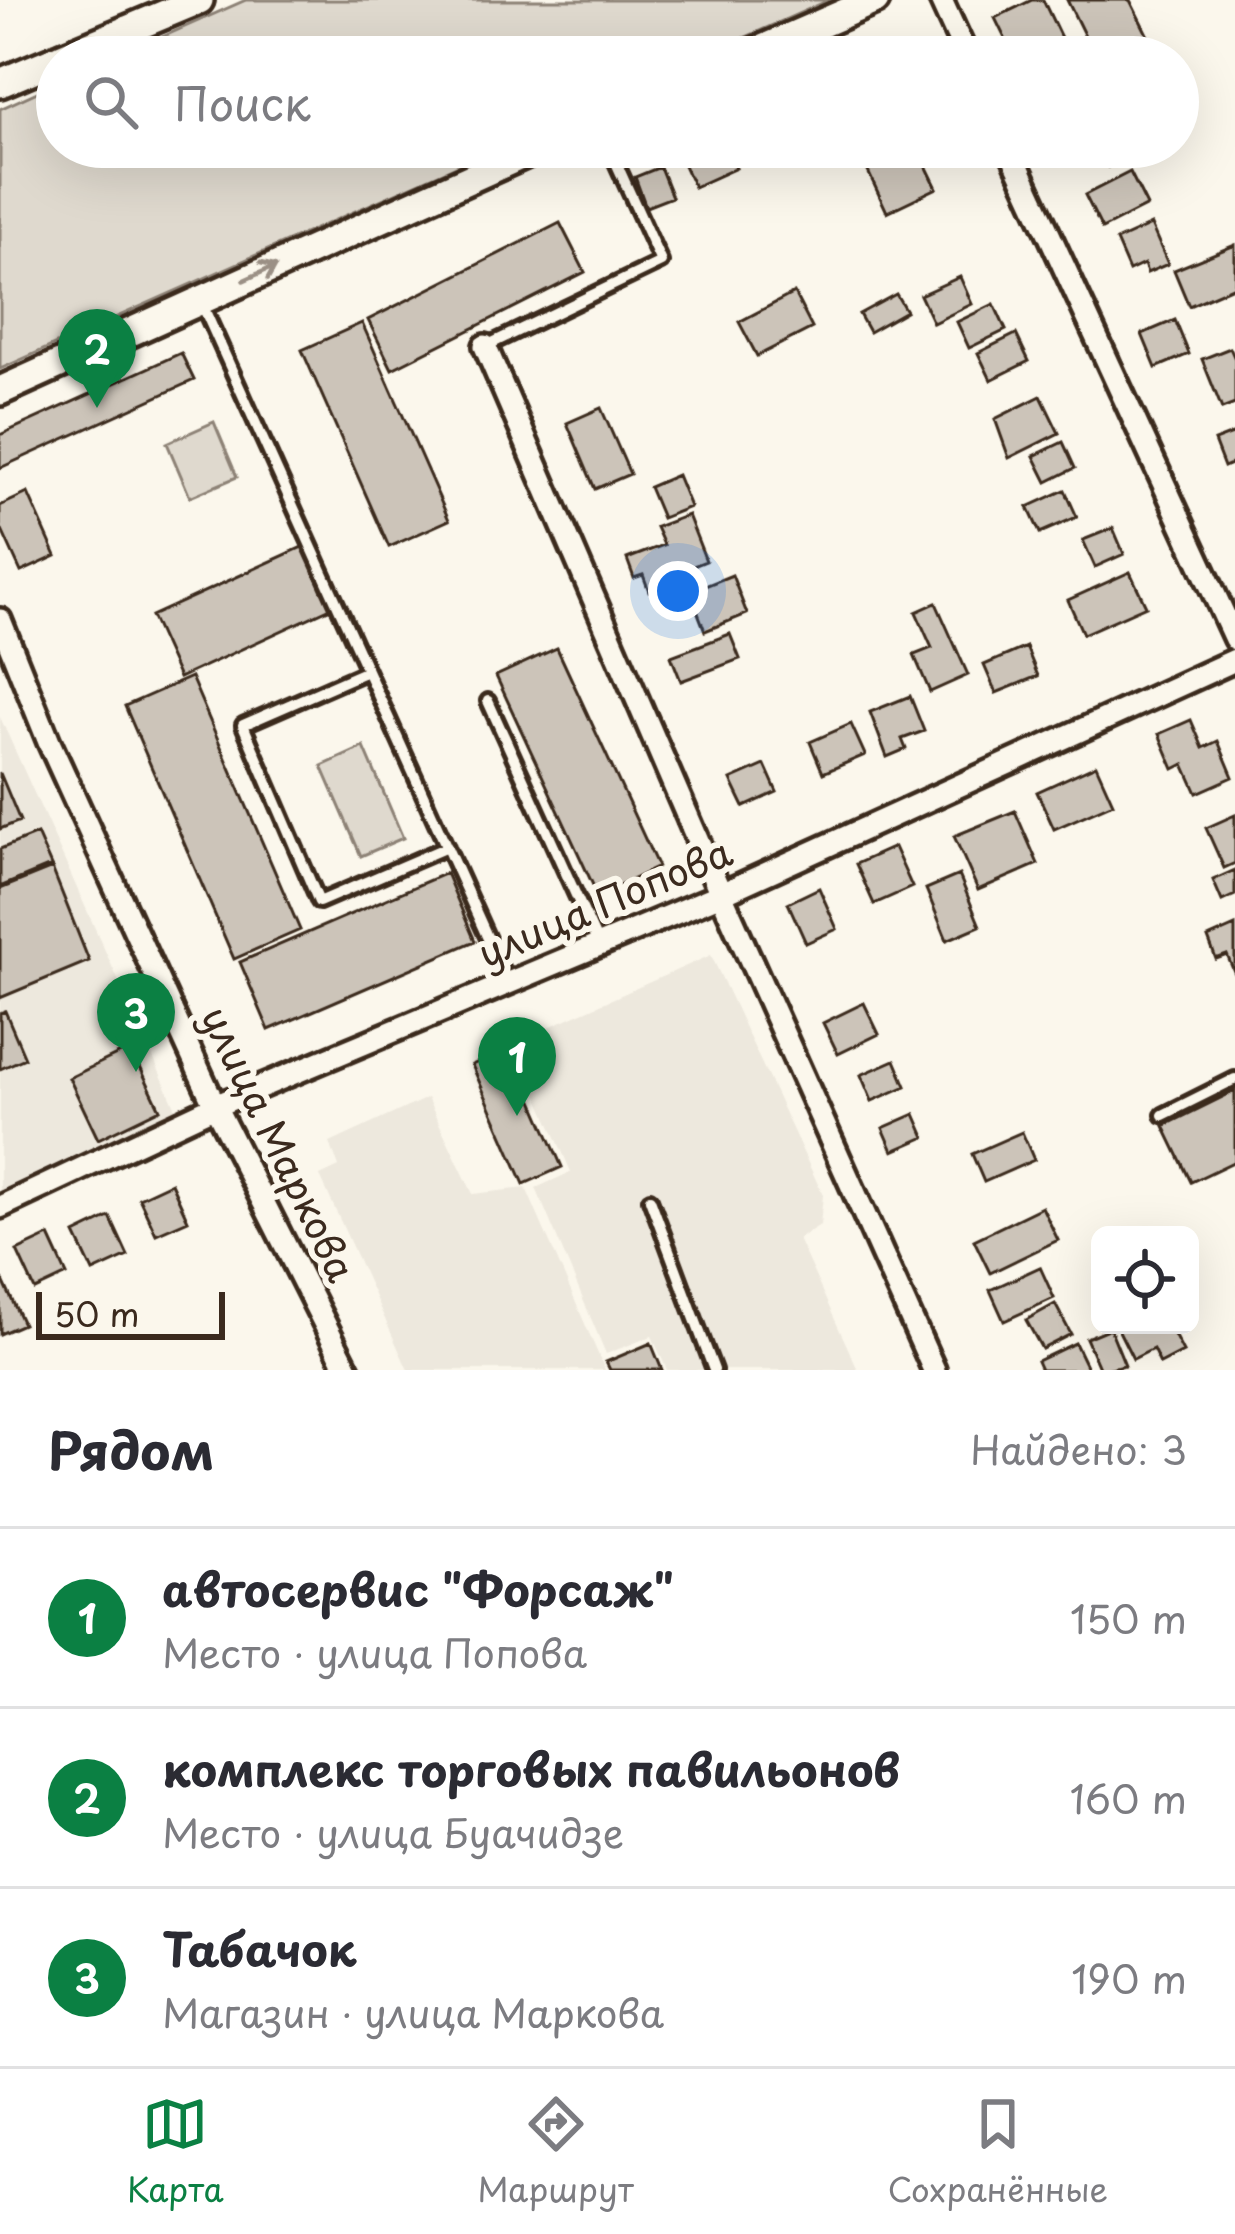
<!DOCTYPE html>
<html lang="ru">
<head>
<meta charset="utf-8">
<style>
  body { margin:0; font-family:"Playpen Sans",sans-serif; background:#f2f2f3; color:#2b2b33 }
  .controls { position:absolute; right:36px; bottom:36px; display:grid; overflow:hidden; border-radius:18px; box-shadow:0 12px 48px #0002 }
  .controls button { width:108px; height:108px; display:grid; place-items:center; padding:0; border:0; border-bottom:3px solid #e1e1e2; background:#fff; color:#2b2b33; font:60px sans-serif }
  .scale { position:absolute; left:36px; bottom:30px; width:189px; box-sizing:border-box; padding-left:12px; border:6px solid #3b2a1e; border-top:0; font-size:33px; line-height:42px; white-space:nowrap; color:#3b2a1e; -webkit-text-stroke:9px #fbf7ec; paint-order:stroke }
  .you { position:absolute; left:678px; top:591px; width:42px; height:42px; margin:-30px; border:9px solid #fff; border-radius:50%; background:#1a73e8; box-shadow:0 0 0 18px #1a73e833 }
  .badge { display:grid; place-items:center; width:78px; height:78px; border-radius:50%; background:#0b8043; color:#fff; font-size:39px; font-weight:700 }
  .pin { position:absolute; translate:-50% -99px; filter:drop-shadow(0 3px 6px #0008) }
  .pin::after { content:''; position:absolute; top:63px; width:42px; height:36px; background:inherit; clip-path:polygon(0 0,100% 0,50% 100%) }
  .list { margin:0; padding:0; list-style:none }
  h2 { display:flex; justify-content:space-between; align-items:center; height:156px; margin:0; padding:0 48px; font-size:51px }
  h2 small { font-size:39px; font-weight:400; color:#7c7c81 }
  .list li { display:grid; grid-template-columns:78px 1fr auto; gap:36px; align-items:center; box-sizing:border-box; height:180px; padding:0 48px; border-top:3px solid #e1e1e2 }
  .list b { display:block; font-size:45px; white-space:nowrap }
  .list p { margin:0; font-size:39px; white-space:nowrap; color:#7c7c81 }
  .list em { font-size:39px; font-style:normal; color:#7c7c81 }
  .icon { flex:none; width:66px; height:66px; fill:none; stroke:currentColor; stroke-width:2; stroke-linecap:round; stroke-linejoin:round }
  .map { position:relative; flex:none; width:1235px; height:1370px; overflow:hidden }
  .search { position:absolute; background:#fff; box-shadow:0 12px 48px #0002; left:36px; right:36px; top:36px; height:132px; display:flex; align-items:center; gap:30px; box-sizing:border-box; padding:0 42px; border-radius:66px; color:#7c7c81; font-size:45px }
  .sheet { height:696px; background:#fff }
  nav { display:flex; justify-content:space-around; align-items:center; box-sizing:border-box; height:168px; border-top:3px solid #e1e1e2; background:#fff; font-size:33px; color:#7c7c81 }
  nav a { display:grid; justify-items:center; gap:6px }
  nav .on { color:#0b8043 }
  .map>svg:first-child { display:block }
  .built { fill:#ede8dd }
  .green { fill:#dfd9ce; stroke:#8d8276; stroke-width:3 }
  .building { fill:#ccc4b9; stroke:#3b2a1e; stroke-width:3 }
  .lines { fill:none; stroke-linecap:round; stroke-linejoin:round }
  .lane-casing { stroke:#3b2a1e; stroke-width:20 }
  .street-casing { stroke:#3b2a1e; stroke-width:30 }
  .secondary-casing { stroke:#3b2a1e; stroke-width:36 }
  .lane { stroke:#fbf7ec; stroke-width:10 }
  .street { stroke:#fbf7ec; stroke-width:21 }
  .secondary { stroke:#fbf7ec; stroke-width:27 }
  .oneway { stroke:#9b9085 }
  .labels { text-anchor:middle; stroke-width:12; stroke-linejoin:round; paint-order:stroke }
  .street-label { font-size:39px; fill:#3b2a1e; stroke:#fbf7ec }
</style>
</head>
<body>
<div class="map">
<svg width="1235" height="1370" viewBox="0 0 1235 1370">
  <rect width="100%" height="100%" fill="#fbf7ec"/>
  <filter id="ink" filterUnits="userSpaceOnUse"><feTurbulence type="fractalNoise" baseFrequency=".00833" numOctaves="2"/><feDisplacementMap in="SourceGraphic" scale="24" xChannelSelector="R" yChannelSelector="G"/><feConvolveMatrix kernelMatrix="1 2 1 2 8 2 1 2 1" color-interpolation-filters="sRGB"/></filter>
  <g filter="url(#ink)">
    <path class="built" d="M 0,717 L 178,1113 L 0,1190 Z
      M 711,955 L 823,1195 L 820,1225 L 798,1239 L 858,1370 L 667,1370 L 652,1336 L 606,1354 L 536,1188 L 571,1172 L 515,1042 Z
      M 427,1098 L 473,1194 L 526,1188 L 605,1370 L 408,1370 L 320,1176 L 339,1167 L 330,1143 Z"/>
    <path class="green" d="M 246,0 L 829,0 L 701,57 L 117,57 Z
      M 57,83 L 57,147 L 499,147 L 0,369 L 0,109 Z
      M 214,422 L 237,477 L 190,497 L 167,443 Z
      M 364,747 L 403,838 L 361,856 L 322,766 Z"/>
    <path class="building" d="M 1032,0 L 1043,0 L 1065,46 L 1043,57 L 1014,57 L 995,18 Z
      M 1067,0 L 1130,0 L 1154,48 L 1135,57 L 1095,57 Z
      M 688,147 L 726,147 L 736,168 L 694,187 L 678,152 Z
      M 917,147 L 937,188 L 887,212 L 857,148 Z
      M 1098,147 L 1148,147 L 1108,167 Z
      M 660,167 L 672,197 L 646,207 L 635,177 Z
      M 1130,172 L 1147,206 L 1102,229 L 1085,195 Z
      M 560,223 L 585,272 L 392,369 L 368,320 Z
      M 1151,225 L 1168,264 L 1147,273 L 1144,264 L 1129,271 L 1116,241 Z
      M 1235,245 L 1235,286 L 1189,306 L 1174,270 Z
      M 960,277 L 972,304 L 933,323 L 920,295 Z
      M 794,293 L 812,328 L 757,356 L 739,322 Z
      M 896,294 L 906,311 L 869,332 L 859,314 Z
      M 994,304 L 1006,330 L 969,348 L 957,322 Z
      M 1175,320 L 1189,354 L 1156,368 L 1142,334 Z
      M 362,323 L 449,520 L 389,547 L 302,350 Z
      M 1016,334 L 1029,361 L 991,380 L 978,353 Z
      M 1230,348 L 1235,359 L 1235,404 L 1222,409 L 1202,359 Z
      M 181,353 L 194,380 L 0,468 L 0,435 Z
      M 1041,396 L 1059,433 L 1009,458 L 995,419 Z
      M 601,408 L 630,474 L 595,489 L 567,423 Z
      M 1235,433 L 1235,462 L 1224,467 L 1214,441 Z
      M 1063,442 L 1075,468 L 1047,482 L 1034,456 Z
      M 677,475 L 690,507 L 662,518 L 649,487 Z
      M 1065,490 L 1077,517 L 1040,533 L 1028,507 Z
      M 28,493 L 56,556 L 21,572 L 0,526 L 0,506 Z
      M 688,515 L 706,561 L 676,573 L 678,580 L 649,591 L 643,575 L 634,578 L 627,559 L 664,545 L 656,527 Z
      M 1113,528 L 1124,554 L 1095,567 L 1083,540 Z
      M 309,544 L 337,605 L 179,678 L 151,616 Z
      M 1130,572 L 1146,606 L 1083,634 L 1068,600 Z
      M 732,575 L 747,614 L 705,631 L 690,592 Z
      M 936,603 L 968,675 L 930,692 L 914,655 L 932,648 L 916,612 Z
      M 730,634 L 740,659 L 681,681 L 671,656 Z
      M 1026,647 L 1038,676 L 996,693 L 984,665 Z
      M 557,648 L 658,867 L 598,896 L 496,676 Z
      M 191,677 L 300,930 L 234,959 L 125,706 Z
      M 910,696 L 924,731 L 902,739 L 906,749 L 887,757 L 870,712 Z
      M 1191,720 L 1203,748 L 1218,741 L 1233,777 L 1197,793 L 1184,764 L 1174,769 L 1159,734 Z
      M 851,724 L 865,755 L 823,773 L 810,742 Z
      M 765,765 L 777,792 L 744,807 L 731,780 Z
      M 1096,765 L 1113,803 L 1054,829 L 1037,792 Z
      M 0,773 L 20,821 L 0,829 Z
      M 1015,811 L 1038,864 L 978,890 L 954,836 Z
      M 1235,815 L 1235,863 L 1224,868 L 1206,828 Z
      M 37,834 L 51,866 L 0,887 L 0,849 Z
      M 894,847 L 912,887 L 874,904 L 856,864 Z
      M 52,868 L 89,961 L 0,998 L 0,889 Z
      M 1235,870 L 1235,895 L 1222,901 L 1213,880 Z
      M 446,873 L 475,941 L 269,1030 L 240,962 Z
      M 959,875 L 980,926 L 947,940 L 926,889 Z
      M 819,888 L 837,929 L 806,943 L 788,903 Z
      M 1235,926 L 1235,974 L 1227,955 L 1216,959 L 1208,938 Z
      M 864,1003 L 879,1034 L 838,1054 L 823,1023 Z
      M 5,1011 L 25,1058 L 0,1069 L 0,1013 Z
      M 131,1048 L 160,1109 L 98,1139 L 69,1078 Z
      M 510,1048 L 562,1167 L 524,1184 L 472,1065 Z
      M 895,1060 L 906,1086 L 872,1101 L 861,1075 Z
      M 1235,1091 L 1235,1161 L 1191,1182 L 1164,1126 Z
      M 915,1114 L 925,1137 L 893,1151 L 883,1128 Z
      M 1022,1132 L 1034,1160 L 984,1182 L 972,1154 Z
      M 171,1183 L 188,1220 L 156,1234 L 139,1198 Z
      M 1042,1207 L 1058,1240 L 990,1273 L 974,1240 Z
      M 110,1217 L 128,1256 L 93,1272 L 75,1234 Z
      M 49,1236 L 67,1275 L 35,1290 L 17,1251 Z
      M 1040,1267 L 1054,1298 L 1004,1321 L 990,1290 Z
      M 0,1274 L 23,1324 L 0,1334 Z
      M 1055,1304 L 1071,1334 L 1042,1349 L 1026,1320 Z
      M 1127,1325 L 1169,1325 L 1183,1352 L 1160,1364 L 1153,1349 L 1133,1359 L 1118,1329 Z
      M 1110,1328 L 1125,1365 L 1100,1370 L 1086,1338 Z
      M 651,1343 L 662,1370 L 610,1370 L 606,1362 Z
      M 1075,1343 L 1088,1370 L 1041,1370 L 1037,1361 Z"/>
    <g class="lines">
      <defs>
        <path id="lane" d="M 201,302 L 508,983
          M 486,346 L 661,262 L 609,147
          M 367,671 L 243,725 L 319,902 L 447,847
          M 488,701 L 599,946
          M 1163,1115 L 1235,1079
          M 650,1199 L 714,1370"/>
        <path id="street" d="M 941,0 L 967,57
          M 1009,147 L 1235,639
          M 485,346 L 721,894 L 934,1370
          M 0,620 L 49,742 L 215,1106 L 348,1370
          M 0,1207 L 215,1106 L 721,894 L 1235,660"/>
        <path id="secondary" d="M 62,57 L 199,0
          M 744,57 L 875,0
          M 0,83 L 57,59
          M 0,391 L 540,147"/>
      </defs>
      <use href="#lane" class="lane-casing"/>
      <use href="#street" class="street-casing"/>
      <use href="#secondary" class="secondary-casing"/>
      <use href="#lane" class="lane"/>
      <use href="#street" class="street"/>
      <use href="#secondary" class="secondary"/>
    </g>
    <defs><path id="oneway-shaft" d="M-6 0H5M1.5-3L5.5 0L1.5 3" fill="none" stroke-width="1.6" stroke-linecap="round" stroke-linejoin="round" transform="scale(3)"/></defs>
    <use class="oneway" href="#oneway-shaft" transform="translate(260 273) rotate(-24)"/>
  </g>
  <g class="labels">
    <g class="street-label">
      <text transform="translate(605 903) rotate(-23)" y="14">улица Попова</text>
      <text transform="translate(278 1144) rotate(64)" y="14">улица Маркова</text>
    </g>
  </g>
</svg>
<div class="controls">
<button><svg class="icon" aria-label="locate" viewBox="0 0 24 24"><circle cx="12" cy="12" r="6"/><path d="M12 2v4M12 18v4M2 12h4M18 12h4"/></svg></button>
</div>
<div class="scale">50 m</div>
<div class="you"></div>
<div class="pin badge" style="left:517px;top:1116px">1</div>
<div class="pin badge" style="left:97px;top:408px">2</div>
<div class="pin badge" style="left:136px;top:1072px">3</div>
<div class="search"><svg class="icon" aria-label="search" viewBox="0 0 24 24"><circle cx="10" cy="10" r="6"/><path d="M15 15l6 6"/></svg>Поиск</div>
</div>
<section class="sheet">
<h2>Рядом<small>Найдено: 3</small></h2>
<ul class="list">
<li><span class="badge">1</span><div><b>автосервис &quot;Форсаж&quot;</b><p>Место · улица Попова</p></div><em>150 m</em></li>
<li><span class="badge">2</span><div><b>комплекс торговых павильонов</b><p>Место · улица Буачидзе</p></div><em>160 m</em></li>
<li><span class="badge">3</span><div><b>Табачок</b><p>Магазин · улица Маркова</p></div><em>190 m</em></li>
</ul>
</section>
<nav>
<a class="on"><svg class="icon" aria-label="map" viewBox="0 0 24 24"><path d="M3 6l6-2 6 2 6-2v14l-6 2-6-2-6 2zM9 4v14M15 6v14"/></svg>Карта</a>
<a><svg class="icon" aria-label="directions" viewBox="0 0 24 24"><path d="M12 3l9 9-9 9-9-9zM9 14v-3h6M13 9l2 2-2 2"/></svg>Маршрут</a>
<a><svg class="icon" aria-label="saved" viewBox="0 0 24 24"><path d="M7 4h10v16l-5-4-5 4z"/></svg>Сохранённые</a>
</nav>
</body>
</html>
